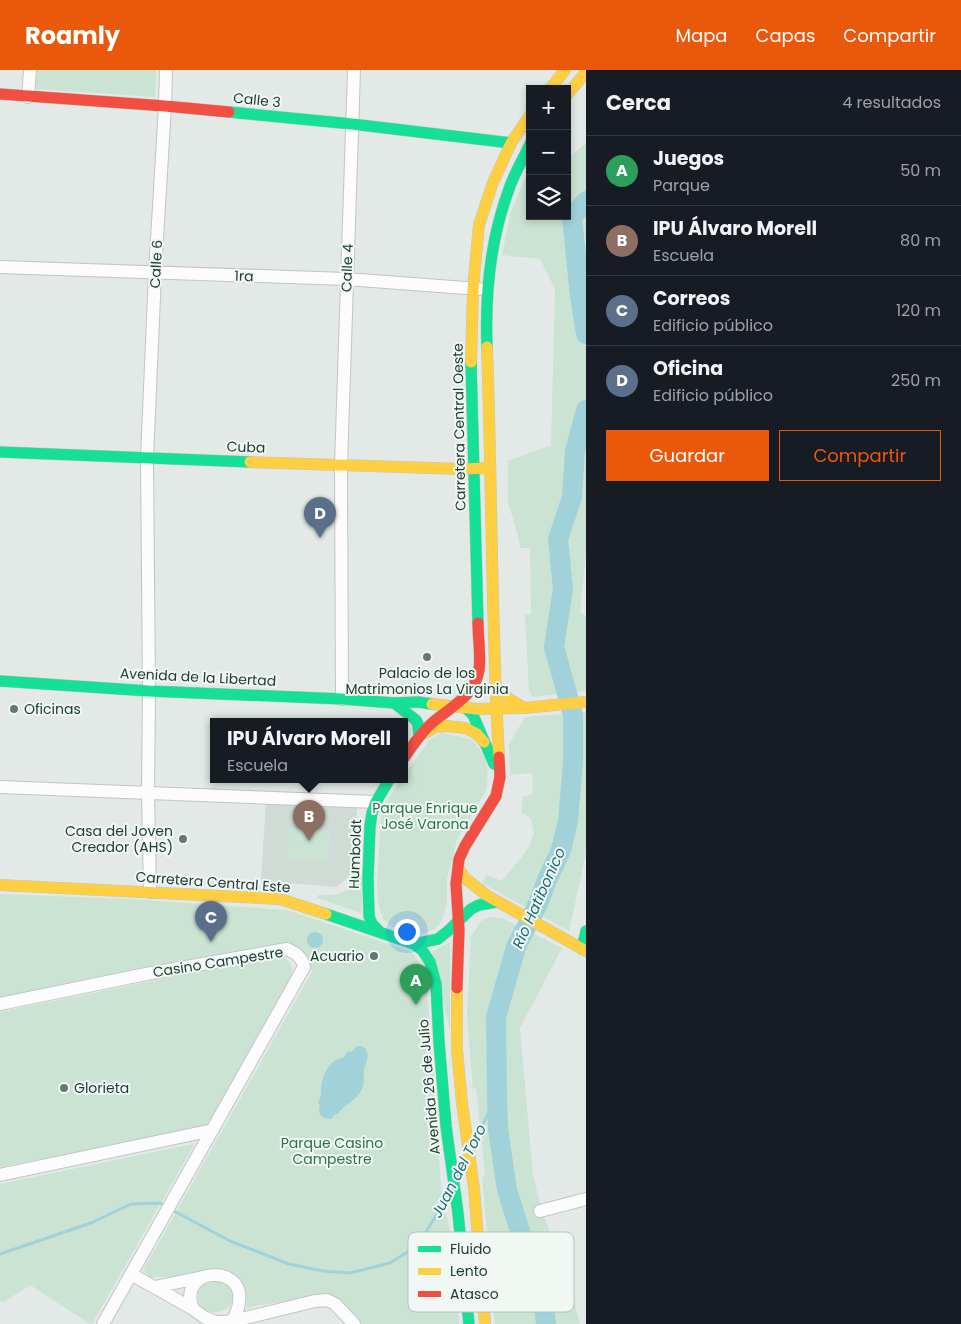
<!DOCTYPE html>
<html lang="es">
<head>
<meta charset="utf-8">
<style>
  body { margin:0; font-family:Poppins,sans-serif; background:#20242c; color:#f1f3f6 }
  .controls { position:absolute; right:15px; top:15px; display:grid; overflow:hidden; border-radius:0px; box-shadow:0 2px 8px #0003 }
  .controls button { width:45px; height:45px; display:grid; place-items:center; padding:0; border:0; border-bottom:1px solid #363941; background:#171b24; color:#f1f3f6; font:25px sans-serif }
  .you { position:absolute; left:406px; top:861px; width:18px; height:18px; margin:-12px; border:4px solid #fff; border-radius:50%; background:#1a73e8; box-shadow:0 0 0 8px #1a73e833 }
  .badge { display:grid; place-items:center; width:32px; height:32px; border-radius:50%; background:#ea580c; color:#fff; font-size:16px; font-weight:700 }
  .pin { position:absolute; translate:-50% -41px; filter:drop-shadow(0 1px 2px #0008) }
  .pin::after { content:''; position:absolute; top:26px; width:18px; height:15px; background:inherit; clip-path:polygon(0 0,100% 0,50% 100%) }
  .popup { position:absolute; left:210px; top:648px; width:198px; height:65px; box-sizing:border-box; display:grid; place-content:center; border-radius:0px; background:#171b24; filter:drop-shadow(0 1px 4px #0005); font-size:16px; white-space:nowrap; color:#9ea1a6 }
  .popup b { font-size:19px; color:#f1f3f6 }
  .popup::after { content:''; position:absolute; left:50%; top:100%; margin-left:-10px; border:10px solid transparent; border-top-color:#171b24 }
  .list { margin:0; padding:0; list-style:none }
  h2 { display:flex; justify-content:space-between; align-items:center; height:65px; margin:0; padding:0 20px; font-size:21px }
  h2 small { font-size:16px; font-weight:400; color:#9ea1a6 }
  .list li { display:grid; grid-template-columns:32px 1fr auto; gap:15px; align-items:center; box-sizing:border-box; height:70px; padding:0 20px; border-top:1px solid #363941 }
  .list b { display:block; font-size:19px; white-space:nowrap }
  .list p { margin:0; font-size:16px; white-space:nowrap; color:#9ea1a6 }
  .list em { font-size:16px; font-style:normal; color:#9ea1a6 }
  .actions { display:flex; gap:10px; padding:15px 20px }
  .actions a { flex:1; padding:11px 0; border:1px solid #ea580c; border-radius:0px; text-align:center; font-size:18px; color:#ea580c }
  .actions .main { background:#ea580c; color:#fff }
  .icon { flex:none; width:28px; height:28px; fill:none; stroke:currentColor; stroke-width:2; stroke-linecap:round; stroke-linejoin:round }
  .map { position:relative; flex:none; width:586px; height:1254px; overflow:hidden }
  header { display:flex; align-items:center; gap:30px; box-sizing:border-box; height:70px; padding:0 25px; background:#ea580c; color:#fff }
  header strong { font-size:24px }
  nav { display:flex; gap:28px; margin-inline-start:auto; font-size:18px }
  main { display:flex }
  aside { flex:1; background:#171b24 }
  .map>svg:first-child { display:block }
  .built { fill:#d0dbd6 }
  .green { fill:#cbe3d2 }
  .water { fill:#a1d2d9 }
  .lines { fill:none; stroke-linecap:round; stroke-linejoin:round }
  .stream { stroke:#a1d2d9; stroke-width:3 }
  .river { stroke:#a1d2d9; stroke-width:20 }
  .street-casing { stroke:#c0c6c3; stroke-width:14 }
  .fast-casing { stroke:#bec7c3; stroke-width:12 }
  .slow-casing { stroke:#bec7c3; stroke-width:12 }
  .jam-casing { stroke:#bec7c3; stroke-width:12 }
  .street { stroke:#fbfcfb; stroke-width:12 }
  .fast { stroke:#16e098; stroke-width:11 }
  .slow { stroke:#ffcf43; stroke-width:11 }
  .jam { stroke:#f24e42; stroke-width:11 }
  .poi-dot { fill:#647973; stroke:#f1f8f4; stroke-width:2 }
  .labels { text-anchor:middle; stroke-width:4; stroke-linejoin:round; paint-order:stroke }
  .street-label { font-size:14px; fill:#203d35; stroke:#f1f8f4 }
  .poi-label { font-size:14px; fill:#203d35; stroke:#f1f8f4; text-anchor:start }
  .park-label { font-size:14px; fill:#287646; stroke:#f1f8f4 }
  .water-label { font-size:15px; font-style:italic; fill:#186c7c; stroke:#f1f8f4 }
  .key { fill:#f1f8f4; stroke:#b2c0bb; stroke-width:1 }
  .key-label { font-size:14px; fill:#203d35 }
</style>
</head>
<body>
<header>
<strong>Roamly</strong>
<nav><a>Mapa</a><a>Capas</a><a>Compartir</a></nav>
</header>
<main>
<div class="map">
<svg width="586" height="1254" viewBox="0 0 586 1254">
  <rect width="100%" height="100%" fill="#e3e9e6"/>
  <path class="built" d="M 266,731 L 357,738 L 353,803 L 337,817 L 261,811 Z"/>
  <path class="green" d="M 36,0 L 156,0 L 155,27 L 36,19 Z
    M 586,73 L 586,484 L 580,542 L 586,546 L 586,621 L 533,627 L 529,621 L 525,545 L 531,544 L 530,478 L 520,478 L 519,469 L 508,432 L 508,391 L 551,375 L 555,219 L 540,189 L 502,185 L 511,141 L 530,97 L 530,146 L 567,146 L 567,89 Z
    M 586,642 L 586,783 L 569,861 L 482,813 L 486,805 L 502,811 L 527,780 L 534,764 L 531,748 L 521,742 L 523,727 L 533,724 L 532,703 L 510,705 L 509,674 L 525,647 Z
    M 442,663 L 471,669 C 475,674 481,680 484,686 C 489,696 488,712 485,723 L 457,770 L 447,809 L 447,832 L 444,845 L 440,854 L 433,860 L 416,865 L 396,859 L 384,850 L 380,840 L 378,830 L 377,814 L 381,749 C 383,734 392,722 401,710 L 404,710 L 404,706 L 429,670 Z
    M 289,758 L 330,761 L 328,793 L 287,789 Z
    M 364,803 L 361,843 L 317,828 L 318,825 C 345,826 347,822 364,803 Z
    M 0,824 L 130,829 L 287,840 L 412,882 L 426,902 L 441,1118 L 452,1171 L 459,1254 L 362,1254 L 330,1224 L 267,1234 L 247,1238 L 246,1226 L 242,1211 L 228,1199 L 211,1200 L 180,1207 L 149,1207 L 144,1199 L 313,900 L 304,897 L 288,880 L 290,872 L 0,928 Z
    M 489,847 L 502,848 L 562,878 L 520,958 L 533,1106 L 542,1141 L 570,1215 L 580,1254 L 495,1254 L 482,1108 L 485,1104 L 476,1017 L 473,1020 L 467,946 L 471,867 L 481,851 Z
    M 450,872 L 450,961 L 432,882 Z
    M 280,885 C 289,891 292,892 292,904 L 207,1056 L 0,1097 L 0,942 L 185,904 Z
    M 193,1074 L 194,1075 L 92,1254 L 90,1254 L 30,1215 L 4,1232 L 0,1231 L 0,1114 Z
    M 207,1210 L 224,1210 C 226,1213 230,1216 232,1219 C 243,1242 200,1254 198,1227 C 198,1219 201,1215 207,1210 Z"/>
  <path class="water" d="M307 870a8 8 0 1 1 16 0a8 8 0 1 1-16 0Z
    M 357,976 L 362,976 C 370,982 368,988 365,996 C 362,1003 366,1012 362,1019 C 357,1031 344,1034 338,1044 L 335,1044 L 331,1049 C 322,1049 317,1044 320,1035 L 318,1032 C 323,1024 320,1020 322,1012 C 324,1002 332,988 343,988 L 348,981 L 351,982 Z"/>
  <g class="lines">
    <path class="stream" d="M 476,1068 L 497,1026
      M 172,1140 L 230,1171 L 289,1194 L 323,1201 L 350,1203 L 390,1193 L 417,1176 L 434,1149 L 447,1124
      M 0,1184 L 91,1153 L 131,1134 L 160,1133 L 166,1137"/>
    <path class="river" d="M 586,131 L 572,147 L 580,226 L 586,264
      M 546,1254 L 544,1237 L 507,1120 L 498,1059 L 497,1026 L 496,947 L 516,877 L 538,834 L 547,810 L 561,780 L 568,751 L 573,693 L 573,645 L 554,577 L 563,519 L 558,469 L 572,427 L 575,381 L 586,340"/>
    <defs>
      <path id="street" d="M 28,27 L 30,0
        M 0,197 L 346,209 L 479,219
        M 342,629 L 341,395 L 354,0
        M 0,717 L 376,732
        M 150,822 L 148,722 L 149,621 L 147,388 L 155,203 L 165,36 L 166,0
        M 0,934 L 146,904 L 287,879 C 296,883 302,887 304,897 L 103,1254
        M 0,1105 L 213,1060
        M 540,1141 L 586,1129
        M 131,1204 L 193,1239 L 204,1247 L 215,1252 L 223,1252 L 233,1251 L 315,1231 L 327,1230 L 335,1234 L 354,1254
        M 155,1217 L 203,1207
        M 193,1239 C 176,1197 245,1193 239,1232 C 239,1238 235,1245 233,1251"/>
      <path id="fast" d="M 229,42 L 352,54 L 511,73
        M 487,277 C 485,224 490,170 509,119 C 514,104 523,89 530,74
        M 471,292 L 478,553
        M 0,382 L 250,392
        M 0,611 L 149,621 L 342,629 L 394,633 L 418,632 L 432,634
        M 394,633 L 416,650 L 418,654 L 419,666
        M 466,638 L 473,645 L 494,694
        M 326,844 L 414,874 L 438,869 L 448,861 L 471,839 L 479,835 L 497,832
        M 379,861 L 372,854 L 369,846 L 368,808 L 370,756 L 372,743 L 376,732 L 389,710
        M 414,874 L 422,880 L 430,892 L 436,914 L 439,972 L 446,1056 L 458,1143 L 469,1254
        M 582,879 L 586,861"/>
      <path id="slow" d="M 550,19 L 565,0
        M 567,25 L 586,2
        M 487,277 C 492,414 491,551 499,687
        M 471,292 L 473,219 L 479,155 L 492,115 L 511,73 L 530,45
        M 250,392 L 462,399 L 488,398
        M 495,616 L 509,629 L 524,638
        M 432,634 L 477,639 L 524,638 L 586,632
        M 425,663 L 436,657 L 447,656 L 465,658 L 477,664 L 484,672
        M 458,798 L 465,808 L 486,825 L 586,881
        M 0,815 L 280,829 L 326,844
        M 457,918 L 457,980 L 462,1033 L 474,1118 L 485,1254"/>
      <path id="jam" d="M 0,24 L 165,36 L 229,42
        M 404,688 C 412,676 420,664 431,654 C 448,638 475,627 479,600 C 481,587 478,568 478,553
        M 457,918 L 459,860 L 456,814 L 459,789 L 465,776 L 496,726 L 500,707 L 499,687"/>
    </defs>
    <use href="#street" class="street-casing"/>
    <use href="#fast" class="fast-casing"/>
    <use href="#slow" class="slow-casing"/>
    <use href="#jam" class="jam-casing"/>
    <use href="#street" class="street"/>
    <use href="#fast" class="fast"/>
    <use href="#slow" class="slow"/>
    <use href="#jam" class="jam"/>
  </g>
  <g class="poi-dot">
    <circle cx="427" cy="587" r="5"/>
    <circle cx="14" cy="639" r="5"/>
    <circle cx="183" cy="769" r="5"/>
    <circle cx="374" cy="886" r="5"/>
    <circle cx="64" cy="1018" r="5"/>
  </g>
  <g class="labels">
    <g class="street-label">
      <text transform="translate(257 30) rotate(6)" y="5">Calle 3</text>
      <text transform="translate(156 194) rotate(-87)" y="5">Calle 6</text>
      <text transform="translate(347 198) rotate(-88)" y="5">Calle 4</text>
      <text transform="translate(244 206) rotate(2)" y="5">1ra</text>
      <text transform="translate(459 357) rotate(-91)" y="5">Carretera Central Oeste</text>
      <text transform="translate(246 377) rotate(2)" y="5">Cuba</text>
      <text transform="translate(198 607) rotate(3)" y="5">Avenida de la Libertad</text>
      <text transform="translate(355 784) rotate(-88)" y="5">Humboldt</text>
      <text transform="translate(213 812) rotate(4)" y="5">Carretera Central Este</text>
      <text transform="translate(218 892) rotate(-9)" y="5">Casino Campestre</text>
      <text transform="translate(429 1017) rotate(-95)" y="5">Avenida 26 de Julio</text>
    </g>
    <g class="poi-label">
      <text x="427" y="608" text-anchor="middle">Palacio de los<tspan x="427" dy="16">Matrimonios La Virginia</tspan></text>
      <text x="24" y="644">Oficinas</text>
      <text x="173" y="766" text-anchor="end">Casa del Joven<tspan x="173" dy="16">Creador (AHS)</tspan></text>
      <text x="364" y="891" text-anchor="end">Acuario</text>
      <text x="74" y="1023">Glorieta</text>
    </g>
    <g class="park-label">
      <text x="425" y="743">Parque Enrique<tspan x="425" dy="16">José Varona</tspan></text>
      <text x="332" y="1078">Parque Casino<tspan x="332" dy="16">Campestre</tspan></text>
    </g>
    <g class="water-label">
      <text transform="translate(539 828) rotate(-66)" y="5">Río Hatibonico</text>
      <text transform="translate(459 1101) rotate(-63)" y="5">Juan del Toro</text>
    </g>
  </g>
  <rect x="408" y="1162" width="166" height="80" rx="8" class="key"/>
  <rect x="418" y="1176" width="23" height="6" fill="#16e098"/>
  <rect x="418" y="1198" width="23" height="7" fill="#ffcf43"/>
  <rect x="418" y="1221" width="23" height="6" fill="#f24e42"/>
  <g class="key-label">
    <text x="450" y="1184">Fluido</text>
    <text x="450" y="1206">Lento</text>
    <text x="450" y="1229">Atasco</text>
  </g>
</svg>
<div class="controls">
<button>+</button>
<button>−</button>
<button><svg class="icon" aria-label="layers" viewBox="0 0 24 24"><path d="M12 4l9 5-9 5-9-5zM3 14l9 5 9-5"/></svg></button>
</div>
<div class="you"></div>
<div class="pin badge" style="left:416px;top:935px;background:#2e9e5b">A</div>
<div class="pin badge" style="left:309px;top:771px;background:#8d6e63">B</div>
<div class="popup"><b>IPU Álvaro Morell</b>Escuela</div>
<div class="pin badge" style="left:211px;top:872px;background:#5c6f8a">C</div>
<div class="pin badge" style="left:320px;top:468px;background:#5c6f8a">D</div>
</div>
<aside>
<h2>Cerca<small>4 resultados</small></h2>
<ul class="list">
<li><span class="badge" style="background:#2e9e5b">A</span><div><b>Juegos</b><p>Parque</p></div><em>50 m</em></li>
<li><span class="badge" style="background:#8d6e63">B</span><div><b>IPU Álvaro Morell</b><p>Escuela</p></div><em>80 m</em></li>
<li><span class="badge" style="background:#5c6f8a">C</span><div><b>Correos</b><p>Edificio público</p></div><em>120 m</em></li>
<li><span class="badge" style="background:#5c6f8a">D</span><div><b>Oficina</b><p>Edificio público</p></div><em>250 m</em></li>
</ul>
<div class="actions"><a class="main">Guardar</a><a>Compartir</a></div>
</aside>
</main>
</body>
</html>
